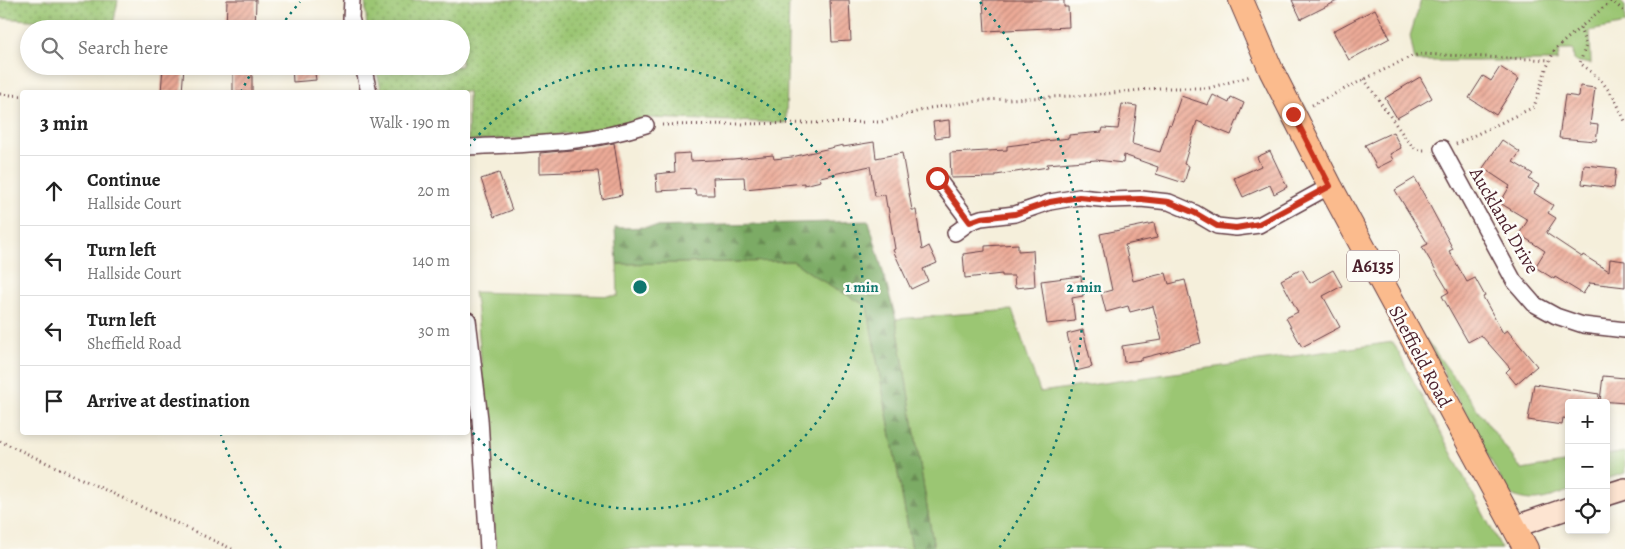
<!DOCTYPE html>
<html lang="en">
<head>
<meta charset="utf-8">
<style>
  body { margin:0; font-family:Alegreya,serif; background:#f2f2f2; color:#222 }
  .controls { position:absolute; right:15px; bottom:15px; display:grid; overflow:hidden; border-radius:5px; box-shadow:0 2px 8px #0003 }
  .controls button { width:45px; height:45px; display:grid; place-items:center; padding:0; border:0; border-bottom:1px solid #e0e0e0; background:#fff; color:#222; font:25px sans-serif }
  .stop { position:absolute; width:15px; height:15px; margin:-11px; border:4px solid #c8321e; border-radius:50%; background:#fff }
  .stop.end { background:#c8321e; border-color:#fff; box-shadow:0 1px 5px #0008 }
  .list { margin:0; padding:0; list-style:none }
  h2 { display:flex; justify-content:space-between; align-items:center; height:65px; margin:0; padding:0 20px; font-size:21px }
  h2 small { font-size:16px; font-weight:400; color:#767676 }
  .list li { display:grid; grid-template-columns:32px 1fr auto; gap:15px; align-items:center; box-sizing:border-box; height:70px; padding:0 20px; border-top:1px solid #e0e0e0 }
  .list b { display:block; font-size:19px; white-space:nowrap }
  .list p { margin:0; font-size:16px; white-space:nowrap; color:#767676 }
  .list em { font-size:16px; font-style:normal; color:#767676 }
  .icon { flex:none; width:28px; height:28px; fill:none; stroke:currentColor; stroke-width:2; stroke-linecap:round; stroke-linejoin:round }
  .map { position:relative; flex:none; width:1625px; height:549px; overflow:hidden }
  .search { position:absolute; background:#fff; box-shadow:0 2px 8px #0003; left:20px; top:20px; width:450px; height:55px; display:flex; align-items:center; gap:12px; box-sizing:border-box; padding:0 18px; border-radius:28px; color:#767676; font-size:19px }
  .panel { position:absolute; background:#fff; box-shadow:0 2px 8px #0003; left:20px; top:90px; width:450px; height:345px; border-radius:5px }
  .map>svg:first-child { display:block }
  .green { fill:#9bc673; stroke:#72724f }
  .forest { fill:url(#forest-firs); stroke:#636548 }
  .garden { fill:url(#garden-dots); stroke:#72724f }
  .building { fill:url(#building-hatch) }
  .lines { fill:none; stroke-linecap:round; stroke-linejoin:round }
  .street-casing { stroke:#643e45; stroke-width:18 }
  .secondary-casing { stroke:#643e45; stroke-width:24 }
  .primary-casing { stroke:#643e45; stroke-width:26 }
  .path { stroke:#643e45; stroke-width:3; stroke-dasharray:1 4; stroke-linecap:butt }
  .street { stroke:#fff; stroke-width:15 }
  .secondary { stroke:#fde4d1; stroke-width:21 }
  .primary { stroke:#fbbb8d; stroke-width:24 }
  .route { stroke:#c8321e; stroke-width:6 }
  .ring { fill:none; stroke:#0f766e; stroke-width:2.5; stroke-dasharray:2.5 5 }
  .labels { text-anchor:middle; stroke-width:5; stroke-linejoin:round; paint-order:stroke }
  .shield { fill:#fdfcf7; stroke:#806168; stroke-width:1 }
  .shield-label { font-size:18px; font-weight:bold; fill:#4a1f2b }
  .street-label { font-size:19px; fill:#4a1f2b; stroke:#fdfcf7 }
  .centre { fill:#0f766e; stroke:#fdfcf7; stroke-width:2.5 }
  .ring-label { font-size:15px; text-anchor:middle; font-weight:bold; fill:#0f766e; stroke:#fdfcf7; stroke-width:5; stroke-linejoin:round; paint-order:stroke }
</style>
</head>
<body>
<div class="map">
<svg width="1625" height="549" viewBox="0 0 1625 549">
  <defs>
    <pattern id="forest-firs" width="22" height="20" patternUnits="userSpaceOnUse" patternTransform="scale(1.25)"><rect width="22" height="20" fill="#7cab65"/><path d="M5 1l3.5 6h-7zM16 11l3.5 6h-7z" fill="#688b53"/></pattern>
    <pattern id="garden-dots" width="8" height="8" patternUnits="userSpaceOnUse" patternTransform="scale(1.25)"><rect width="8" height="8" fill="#9bc673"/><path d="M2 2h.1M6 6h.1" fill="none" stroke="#80a05f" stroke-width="1.8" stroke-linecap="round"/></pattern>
    <pattern id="building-hatch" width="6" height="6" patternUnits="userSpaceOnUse" patternTransform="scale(1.25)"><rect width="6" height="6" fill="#ecaa97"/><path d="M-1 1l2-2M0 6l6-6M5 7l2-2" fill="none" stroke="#c18a7b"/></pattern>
  </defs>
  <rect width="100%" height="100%" fill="#fdfcf7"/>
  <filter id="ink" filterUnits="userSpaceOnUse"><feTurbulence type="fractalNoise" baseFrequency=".02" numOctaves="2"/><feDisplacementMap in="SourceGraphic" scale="10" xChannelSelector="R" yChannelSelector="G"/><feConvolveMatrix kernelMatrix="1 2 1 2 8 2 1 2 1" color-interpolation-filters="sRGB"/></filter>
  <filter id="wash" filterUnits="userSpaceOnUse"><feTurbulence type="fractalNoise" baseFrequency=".0096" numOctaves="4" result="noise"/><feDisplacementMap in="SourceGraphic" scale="20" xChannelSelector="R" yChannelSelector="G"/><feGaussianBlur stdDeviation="1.12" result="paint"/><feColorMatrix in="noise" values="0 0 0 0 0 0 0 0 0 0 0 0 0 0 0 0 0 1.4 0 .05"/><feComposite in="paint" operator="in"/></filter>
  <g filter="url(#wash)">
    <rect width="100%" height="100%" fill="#f5efdb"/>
    <path class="green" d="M 1421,0 L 1619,0 L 1625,6 L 1625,24 L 1590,31 L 1591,64 L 1574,61 L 1573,50 L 1560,50 L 1557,61 L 1415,61 L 1410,36 Z
      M 793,261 L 819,279 L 867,306 L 912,549 L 496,549 L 477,311 L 474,292 L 618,296 L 617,264 Z
      M 1012,310 L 1040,392 L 1393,342 L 1502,549 L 934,549 L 896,319 Z
      M 1425,338 L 1522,470 L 1569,462 L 1569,491 C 1544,499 1533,505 1509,494 Z
      M 1625,452 L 1625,473 L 1606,479 L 1606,455 Z"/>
    <path class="forest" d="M 869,221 L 896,319 L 934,549 L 912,549 L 867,306 L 819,279 L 793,261 L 617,264 L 615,228 Z"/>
    <path class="garden" d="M 0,0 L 118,0 L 113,26 L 0,18 Z
      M 365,0 L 789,0 L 786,123 L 649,118 L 613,127 L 541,137 L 468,141 L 468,92 L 382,92 L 375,66 L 461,66 L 461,29 L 367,29 Z"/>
    <g id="blocks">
      <path class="building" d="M 227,0 L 256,0 L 255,29 L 226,29 Z
        M 830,0 L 849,0 L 851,41 L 832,42 Z
        M 983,0 L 1064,0 L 1064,7 L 1068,7 L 1069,27 L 985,31 Z
        M 1292,0 L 1339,0 L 1301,19 Z
        M 1375,9 L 1390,38 L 1349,60 L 1333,31 Z
        M 163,66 L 184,66 L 182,92 L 161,92 Z
        M 233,66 L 252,66 L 252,92 L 233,92 Z
        M 292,66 L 314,66 L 316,80 L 293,82 Z
        M 1500,67 L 1519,79 L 1496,115 L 1469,98 L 1483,76 L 1491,81 Z
        M 1420,77 L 1432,98 L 1397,118 L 1385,98 Z
        M 1580,86 L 1595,88 L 1590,124 L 1598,125 L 1596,141 L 1559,138 L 1565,95 L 1579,97 Z
        M 1213,95 L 1229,103 L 1231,97 L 1244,103 L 1231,135 L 1197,121 L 1184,164 L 1189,166 L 1184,183 L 1156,174 L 1158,167 L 1124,155 L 1123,163 L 1096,160 L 1047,164 L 1048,167 L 996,175 L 996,177 L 951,178 L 950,153 L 1007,150 L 1007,146 L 1069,138 L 1069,135 L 1102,132 L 1103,128 L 1118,129 L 1122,104 L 1137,106 L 1132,144 L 1160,152 L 1169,124 L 1171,125 L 1181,96 L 1208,105 Z
        M 949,120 L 950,136 L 935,138 L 933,122 Z
        M 1393,132 L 1401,148 L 1390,154 L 1393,160 L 1377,168 L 1365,145 Z
        M 1502,140 L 1520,152 L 1513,162 L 1533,174 L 1529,179 L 1539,185 L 1534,193 L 1553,205 L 1548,213 L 1556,218 L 1546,233 L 1582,257 L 1583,255 L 1609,271 L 1610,259 L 1625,261 L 1625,287 L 1590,283 L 1583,294 L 1555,277 L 1554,279 L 1535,267 L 1545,251 L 1519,234 L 1528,220 L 1500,203 L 1510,186 L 1483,168 Z
        M 874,142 L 876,158 L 902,153 L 912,210 L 916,210 L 922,250 L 929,246 L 937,263 L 923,269 L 928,281 L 911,289 L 893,250 L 895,249 L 888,207 L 887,207 L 885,195 L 875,196 L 870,166 L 820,177 L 821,181 L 804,185 L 804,183 L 745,189 L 744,177 L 713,178 L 714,195 L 696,195 L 695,189 L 657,191 L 656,174 L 675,172 L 674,154 L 690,153 L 691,161 L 733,159 L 773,155 L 774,159 L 792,157 L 843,145 L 843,147 Z
        M 614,143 L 622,195 L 602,199 L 598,171 L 540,173 L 540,153 L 582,149 Z
        M 1270,151 L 1287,187 L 1274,194 L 1270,185 L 1243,197 L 1234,178 L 1261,166 L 1257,157 Z
        M 1584,165 L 1616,168 L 1614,188 L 1582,184 Z
        M 499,173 L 512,210 L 494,217 L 481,179 Z
        M 1415,178 L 1453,249 L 1449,251 L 1467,282 L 1475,278 L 1485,296 L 1483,297 L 1503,333 L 1507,330 L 1537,366 L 1516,384 L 1506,372 L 1510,368 L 1481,335 L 1468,342 L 1442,296 L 1449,292 L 1422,247 L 1428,244 L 1395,190 Z
        M 1154,223 L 1157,238 L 1125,245 L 1133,281 L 1166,273 L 1169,284 L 1185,280 L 1201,343 L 1142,358 L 1142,360 L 1124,362 L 1122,346 L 1162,340 L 1153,306 L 1130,312 L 1128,306 L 1106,312 L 1101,293 L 1112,290 L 1100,234 Z
        M 1018,244 L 1018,251 L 1033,250 L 1035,286 L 1015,288 L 1014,276 L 1002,276 L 1002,274 L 965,278 L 963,254 L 985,251 L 985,246 Z
        M 1302,269 L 1310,283 L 1333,270 L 1342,286 L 1323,296 L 1340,327 L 1302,347 L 1286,318 L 1298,312 L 1281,280 Z
        M 1081,276 L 1083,296 L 1072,298 L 1075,321 L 1047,324 L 1041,281 Z
        M 1083,330 L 1092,367 L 1076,371 L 1067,334 Z
        M 1603,376 L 1625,378 L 1625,403 L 1600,401 Z
        M 1534,384 L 1599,394 L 1598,403 L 1569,403 L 1569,419 L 1563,418 L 1562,425 L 1528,420 Z"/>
    </g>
  </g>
  <g filter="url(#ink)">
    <use href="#blocks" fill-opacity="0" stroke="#643e45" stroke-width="1"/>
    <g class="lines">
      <defs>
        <path id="street" d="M 352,0 L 351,18 L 354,29
          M 363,66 L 369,92
          M 468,147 C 528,144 589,144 646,125
          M 1442,148 L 1514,281 L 1534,304 L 1556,316 L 1583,325 L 1625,330
          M 937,178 L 970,222
          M 955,233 L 970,222 L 981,218 L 1015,214 L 1050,202 L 1079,197 L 1110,200 L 1141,199 L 1169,202 L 1195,213 L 1217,226 L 1236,228 L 1259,225 L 1330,186
          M 468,320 L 480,419 L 488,549"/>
        <path id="secondary" d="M 1606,495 L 1625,489
          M 1514,527 L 1569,508"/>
        <path id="primary" d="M 1241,0 L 1271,70 L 1330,186 L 1526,549"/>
      </defs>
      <use href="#street" class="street-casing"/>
      <use href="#secondary" class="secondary-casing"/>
      <use href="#primary" class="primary-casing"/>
      <path class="path" d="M 1611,0 L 1625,12
        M 1580,28 L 1586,45 L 1580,63 L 1600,79 L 1615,99 L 1625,121
        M 1364,79 L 1409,143 L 1417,150 L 1426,150
        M 0,94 L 22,96
        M 1312,105 L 1412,56 L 1422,54 L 1550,60
        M 662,125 L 881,122 L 930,108 L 986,100 L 1094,95 L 1160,88 L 1209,88 L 1251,76
        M 1456,144 L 1534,107 L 1546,69 L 1555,49 L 1611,1
        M 0,441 L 232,549"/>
      <use href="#street" class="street"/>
      <use href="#secondary" class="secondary"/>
      <use href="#primary" class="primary"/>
    </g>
  </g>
  <g class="lines" filter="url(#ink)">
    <path class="route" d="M 937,178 L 970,222 L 981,218 L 1015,214 L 1050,202 L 1079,197 L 1110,200 L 1141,199 L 1169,202 L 1195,213 L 1217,226 L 1236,228 L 1259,224 L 1330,186 L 1293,114"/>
  </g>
  <g class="ring">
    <path d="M469 146A222 222 0 1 1 469 428"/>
    <path d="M281 548A444 444 0 0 1 221 435M241 92A444 444 0 0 1 254 68M281 26A444 444 0 0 1 300 2M980 2A444 444 0 0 1 999 548"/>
  </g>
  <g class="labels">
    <rect class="shield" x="1347" y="250.5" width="52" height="31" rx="4"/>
    <g class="shield-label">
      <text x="1373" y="272">A6135</text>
    </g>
    <g class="street-label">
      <text transform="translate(1505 220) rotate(60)" y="7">Auckland Drive</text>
      <text transform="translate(1421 356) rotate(62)" y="7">Sheffield Road</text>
    </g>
  </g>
  <circle cx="640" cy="287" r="8" class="centre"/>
  <g class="ring-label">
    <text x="862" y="292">1 min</text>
    <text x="1084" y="292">2 min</text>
  </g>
</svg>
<div class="controls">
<button>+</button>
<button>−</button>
<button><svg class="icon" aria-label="locate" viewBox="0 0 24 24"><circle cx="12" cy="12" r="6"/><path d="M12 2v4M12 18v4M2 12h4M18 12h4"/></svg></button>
</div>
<div class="stop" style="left:937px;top:178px"></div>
<div class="stop end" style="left:1293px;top:114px"></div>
<div class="search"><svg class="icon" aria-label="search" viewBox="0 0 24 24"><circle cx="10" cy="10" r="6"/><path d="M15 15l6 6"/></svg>Search here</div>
<section class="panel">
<h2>3 min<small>Walk · 190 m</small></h2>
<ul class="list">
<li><svg class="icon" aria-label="ahead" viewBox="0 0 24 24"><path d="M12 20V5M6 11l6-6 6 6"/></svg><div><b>Continue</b><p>Hallside Court</p></div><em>20 m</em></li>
<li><svg class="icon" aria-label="left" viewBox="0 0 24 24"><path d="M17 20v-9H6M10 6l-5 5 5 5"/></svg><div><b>Turn left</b><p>Hallside Court</p></div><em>140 m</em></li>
<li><svg class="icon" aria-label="left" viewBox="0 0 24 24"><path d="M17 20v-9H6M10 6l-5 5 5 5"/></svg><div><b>Turn left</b><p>Sheffield Road</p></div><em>30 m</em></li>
<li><svg class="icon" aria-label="arrive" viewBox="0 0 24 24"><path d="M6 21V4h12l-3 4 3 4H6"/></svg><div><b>Arrive at destination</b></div></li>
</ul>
</section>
</div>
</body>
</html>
